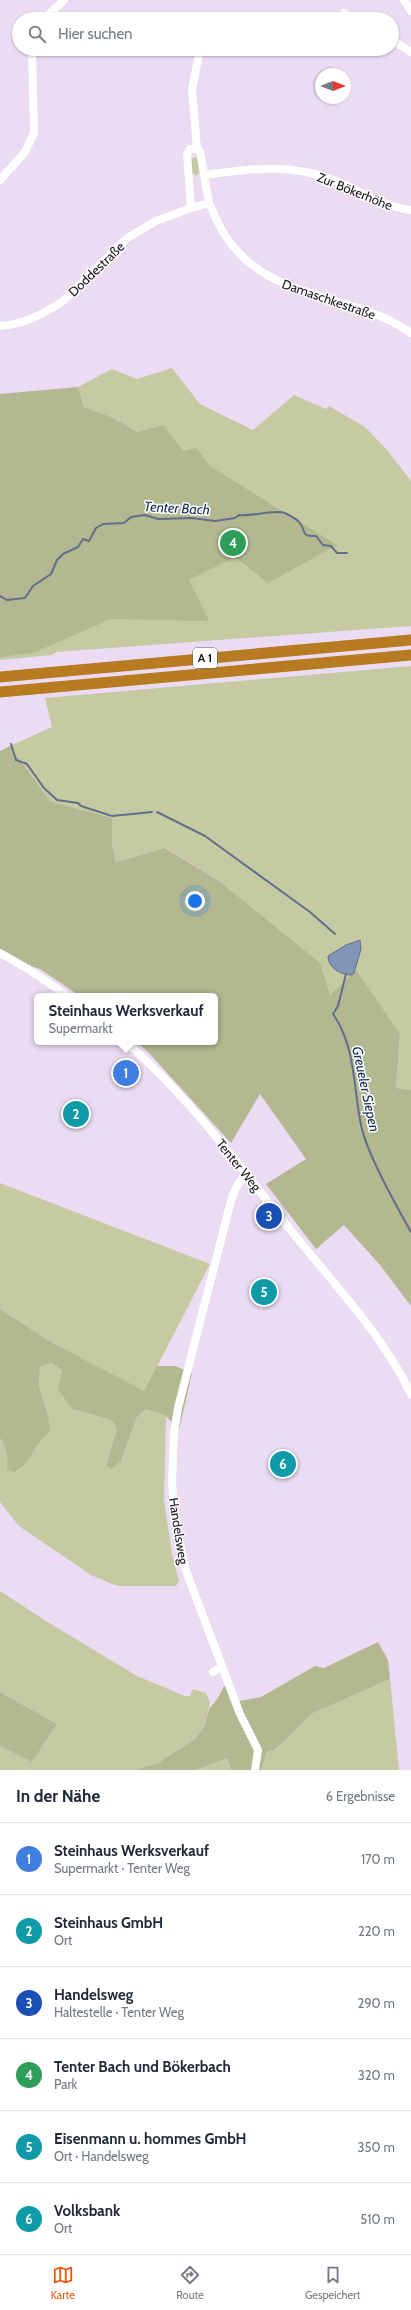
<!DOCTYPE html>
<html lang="de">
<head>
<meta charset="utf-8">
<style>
  body { margin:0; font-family:Cabin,sans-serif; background:#f6f6f7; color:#1f2937 }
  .compass { position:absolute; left:315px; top:68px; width:36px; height:36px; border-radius:50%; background:#fff; box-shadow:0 1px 3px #0004; rotate:90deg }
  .you { position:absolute; left:195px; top:901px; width:14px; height:14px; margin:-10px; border:3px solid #fff; border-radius:50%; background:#1a73e8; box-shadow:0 0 0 6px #1a73e833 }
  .badge { display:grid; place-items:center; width:26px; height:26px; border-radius:50%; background:#ea580c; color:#fff; font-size:13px; font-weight:700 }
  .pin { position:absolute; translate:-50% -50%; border:2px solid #fff; box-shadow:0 1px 4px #0006 }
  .popup { position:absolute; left:34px; top:993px; width:184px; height:52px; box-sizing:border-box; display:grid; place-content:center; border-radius:6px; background:#fff; filter:drop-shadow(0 1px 3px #0005); font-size:13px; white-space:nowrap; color:#747a83 }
  .popup b { font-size:15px; color:#1f2937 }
  .popup::after { content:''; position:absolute; left:50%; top:100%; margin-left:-8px; border:8px solid transparent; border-top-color:#fff }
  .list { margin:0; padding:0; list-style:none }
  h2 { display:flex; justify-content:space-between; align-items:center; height:52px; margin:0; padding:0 16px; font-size:17px }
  h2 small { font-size:13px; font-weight:400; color:#747a83 }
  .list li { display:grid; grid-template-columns:26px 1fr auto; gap:12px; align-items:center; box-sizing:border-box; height:72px; padding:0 16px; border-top:1px solid #e0e1e3 }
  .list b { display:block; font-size:15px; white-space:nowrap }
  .list p { margin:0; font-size:13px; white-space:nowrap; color:#747a83 }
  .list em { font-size:13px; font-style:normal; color:#747a83 }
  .icon { flex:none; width:22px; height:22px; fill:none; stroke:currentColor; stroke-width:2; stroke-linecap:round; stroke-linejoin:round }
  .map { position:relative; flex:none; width:411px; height:1770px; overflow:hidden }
  .search { position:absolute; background:#fff; box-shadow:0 1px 3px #0004; left:12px; right:12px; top:12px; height:44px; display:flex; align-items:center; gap:10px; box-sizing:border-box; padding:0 14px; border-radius:22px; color:#747a83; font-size:15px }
  .sheet { height:484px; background:#fff }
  nav { display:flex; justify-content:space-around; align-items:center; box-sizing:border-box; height:56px; border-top:1px solid #e0e1e3; background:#fff; font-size:11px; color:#747a83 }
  nav a { display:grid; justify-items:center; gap:2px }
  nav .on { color:#ea580c }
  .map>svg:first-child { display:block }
  .green { fill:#c6caa2 }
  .forest { fill:#b3b890 }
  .water { fill:#8195b6; stroke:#636f89 }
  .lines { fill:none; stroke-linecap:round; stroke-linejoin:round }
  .stream { stroke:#636f89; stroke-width:2 }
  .minor { stroke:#fff; stroke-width:8 }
  .highway { stroke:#b77b22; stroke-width:11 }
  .labels { text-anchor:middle; stroke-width:3; stroke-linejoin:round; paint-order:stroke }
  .shield { fill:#fff; stroke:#615d62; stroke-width:1 }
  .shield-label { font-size:12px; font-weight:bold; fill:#1d171f }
  .street-label { font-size:13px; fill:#1d171f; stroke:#fff }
  .water-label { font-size:14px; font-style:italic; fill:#132c58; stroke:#fff }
</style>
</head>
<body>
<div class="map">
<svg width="411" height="1770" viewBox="0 0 411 1770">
  <rect width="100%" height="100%" fill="#ebdbf3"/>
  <path class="green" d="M 195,157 L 198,159 L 200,172 L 196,176 L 192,173 L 191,159 Z
    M 172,368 L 200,404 L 253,430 L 294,395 L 326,409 L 329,406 L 365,427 L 387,450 L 411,481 L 411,626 L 56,652 L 52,655 L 0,660 L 0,586 L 163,425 L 137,432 L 114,418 L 84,407 L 78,387 L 112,369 L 137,379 Z
    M 411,666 L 411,1090 L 396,1088 L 400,1034 L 330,995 L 250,907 L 219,881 L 166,848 L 116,862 L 112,844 L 112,818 L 50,801 L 10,746 L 52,727 L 45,698 Z
    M 0,1183 L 210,1264 L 144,1392 L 51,1342 L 0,1309 Z
    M 52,1363 L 62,1371 L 72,1409 L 111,1420 L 117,1429 L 106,1465 L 121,1461 L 137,1417 L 146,1409 L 166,1416 L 164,1500 L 172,1554 L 179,1581 L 176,1586 L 119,1586 L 112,1584 L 91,1575 L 19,1526 L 0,1502 L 0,1438 C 7,1448 8,1458 8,1470 L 34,1451 L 40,1438 L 48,1415 L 39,1385 L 40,1367 Z
    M 0,1591 L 46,1621 L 137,1676 L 185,1696 L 190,1696 L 193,1689 L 206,1693 L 210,1703 L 204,1727 L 195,1739 L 158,1763 L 134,1770 L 0,1770 L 0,1746 L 32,1762 L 57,1724 L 0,1692 Z
    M 390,1679 L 399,1770 L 261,1770 L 267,1752 L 274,1751 L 311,1714 Z
    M 227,1758 L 231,1770 L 196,1770 Z"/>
  <path class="forest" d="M 78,387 L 84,407 L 114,418 L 137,432 L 163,425 L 183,451 L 196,448 L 211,467 L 337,545 L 268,583 L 235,557 L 189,580 L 209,621 L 111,619 L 33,653 L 0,657 L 0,394 Z
    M 10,746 L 50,801 L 112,818 L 112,844 L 116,862 L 165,848 L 219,881 L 320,963 L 330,995 L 356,970 L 400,1034 L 396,1088 L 411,1090 L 411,1306 L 380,1265 L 344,1225 L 316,1249 L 266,1184 L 306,1159 L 260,1094 L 231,1143 L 148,1052 L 137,1042 L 215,1042 L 215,996 L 80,996 L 40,969 L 0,957 L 0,751 Z
    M 0,1309 L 51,1342 L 144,1391 L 157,1366 L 175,1366 L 192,1373 L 179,1430 L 166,1416 L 146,1409 L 137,1417 L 121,1461 L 111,1469 L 106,1465 L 117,1429 L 111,1420 L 72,1409 L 58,1389 L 62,1371 L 52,1363 L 40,1367 L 39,1385 L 48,1415 L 50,1432 C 34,1442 32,1464 14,1472 L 7,1470 C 8,1458 7,1448 0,1438 Z
    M 378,1642 L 388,1660 L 390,1679 L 311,1714 L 274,1751 L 267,1752 L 261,1770 L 231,1770 L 227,1758 L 196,1770 L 134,1770 L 158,1763 L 195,1739 L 204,1727 L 209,1709 L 218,1698 L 224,1686 L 227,1687 L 234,1702 L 261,1697 L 315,1666 L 324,1668 Z
    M 0,1692 L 57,1724 L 32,1762 L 0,1746 Z"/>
  <path class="water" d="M 360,940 L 361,949 L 354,973 L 352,975 C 341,975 328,968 328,956 L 346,945 Z"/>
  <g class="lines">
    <path class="stream" d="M 0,596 L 7,600 L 25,598 L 33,586 L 51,574 L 57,560 L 63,554 L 78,547 L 83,539 L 89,541 L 96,528 L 103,524 L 124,523 L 131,517 L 145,515 L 158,519 L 192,518 L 215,521 L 235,518 L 239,515 C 251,517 273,509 285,513 C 289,515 297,519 300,523 C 307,533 300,536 316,536 L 323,545 L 331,546 L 337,553 L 347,553
      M 11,744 L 16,760 L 27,764 L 44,788 L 57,800 L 78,803 L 81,806 L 112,816 L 152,812
      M 157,812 L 205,836 L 310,912 L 335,934
      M 346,974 L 338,1006 L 333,1014 C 356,1047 353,1087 361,1125 C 367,1154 396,1205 411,1232"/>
    <path class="minor" d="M 404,0 L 411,11
      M 344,13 L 355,19
      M 44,19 L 64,0
      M 392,40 L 411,52
      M 190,149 L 197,149 L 200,151 L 209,203 L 191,208 L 187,154 Z
      M 197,149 L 192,89 L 200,49
      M 204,175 C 248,169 289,163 331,179 C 357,189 383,207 411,210
      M 0,180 L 25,152 L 34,133 L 32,49
      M 209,203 C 215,216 220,230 229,241 C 274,303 353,292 411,333
      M 0,326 C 23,325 44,314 63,301 L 127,238 L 156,221 L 191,208
      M 0,953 L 28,969 L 68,996
      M 126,1042 C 190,1098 240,1167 293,1233 C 334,1284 382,1334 411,1394
      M 246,1175 L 238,1184 L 232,1197 L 178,1408 L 174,1433 L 172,1481 L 175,1522 L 186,1571 L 240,1714 L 258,1750 L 255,1770
      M 213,1672 L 222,1667"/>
    <path class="highway" d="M 0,677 L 411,640
      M 0,692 L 411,655"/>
  </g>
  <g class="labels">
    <rect class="shield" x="193" y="648" width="24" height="20" rx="3"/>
    <g class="shield-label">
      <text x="205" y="662">A 1</text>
    </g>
    <g class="street-label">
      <text transform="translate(355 191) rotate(22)" y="5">Zur Bökerhöhe</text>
      <text transform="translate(96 269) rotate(-44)" y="5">Doddestraße</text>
      <text transform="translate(329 299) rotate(19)" y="5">Damaschkestraße</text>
      <text transform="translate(239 1165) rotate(51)" y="5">Tenter Weg</text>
      <text transform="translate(179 1531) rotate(81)" y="5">Handelsweg</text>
    </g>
    <g class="water-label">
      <text transform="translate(177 508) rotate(3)" y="5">Tenter Bach</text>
      <text transform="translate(366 1089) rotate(78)" y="5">Greueler Siepen</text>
    </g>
  </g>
</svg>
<svg class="compass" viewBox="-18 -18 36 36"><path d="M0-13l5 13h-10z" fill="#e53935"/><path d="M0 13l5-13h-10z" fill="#747a83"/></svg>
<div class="you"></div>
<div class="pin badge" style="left:126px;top:1073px;background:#3f7fe0">1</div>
<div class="popup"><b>Steinhaus Werksverkauf</b>Supermarkt</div>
<div class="pin badge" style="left:76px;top:1114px;background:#0f9aa8">2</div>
<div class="pin badge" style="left:269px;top:1216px;background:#1a4fb4">3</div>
<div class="pin badge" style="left:233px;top:543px;background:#2e9e5b">4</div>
<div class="pin badge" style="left:264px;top:1292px;background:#0f9aa8">5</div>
<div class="pin badge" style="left:283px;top:1464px;background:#0f9aa8">6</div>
<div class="search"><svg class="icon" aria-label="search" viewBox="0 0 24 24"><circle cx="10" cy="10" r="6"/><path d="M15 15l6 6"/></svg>Hier suchen</div>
</div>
<section class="sheet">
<h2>In der Nähe<small>6 Ergebnisse</small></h2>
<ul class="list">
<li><span class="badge" style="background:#3f7fe0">1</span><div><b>Steinhaus Werksverkauf</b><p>Supermarkt · Tenter Weg</p></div><em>170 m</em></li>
<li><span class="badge" style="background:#0f9aa8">2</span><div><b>Steinhaus GmbH</b><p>Ort</p></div><em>220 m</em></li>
<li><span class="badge" style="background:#1a4fb4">3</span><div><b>Handelsweg</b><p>Haltestelle · Tenter Weg</p></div><em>290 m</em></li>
<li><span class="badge" style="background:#2e9e5b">4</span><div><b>Tenter Bach und Bökerbach</b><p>Park</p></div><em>320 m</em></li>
<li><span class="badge" style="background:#0f9aa8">5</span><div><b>Eisenmann u. hommes GmbH</b><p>Ort · Handelsweg</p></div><em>350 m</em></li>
<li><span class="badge" style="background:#0f9aa8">6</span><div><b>Volksbank</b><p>Ort</p></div><em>510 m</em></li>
</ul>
</section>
<nav>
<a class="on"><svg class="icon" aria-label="map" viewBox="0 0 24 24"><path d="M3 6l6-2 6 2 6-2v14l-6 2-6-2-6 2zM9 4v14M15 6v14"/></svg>Karte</a>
<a><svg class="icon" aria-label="directions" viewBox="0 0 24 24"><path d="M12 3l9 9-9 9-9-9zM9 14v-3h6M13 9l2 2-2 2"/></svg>Route</a>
<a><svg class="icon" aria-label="saved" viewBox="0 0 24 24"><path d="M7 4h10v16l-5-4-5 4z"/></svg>Gespeichert</a>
</nav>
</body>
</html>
